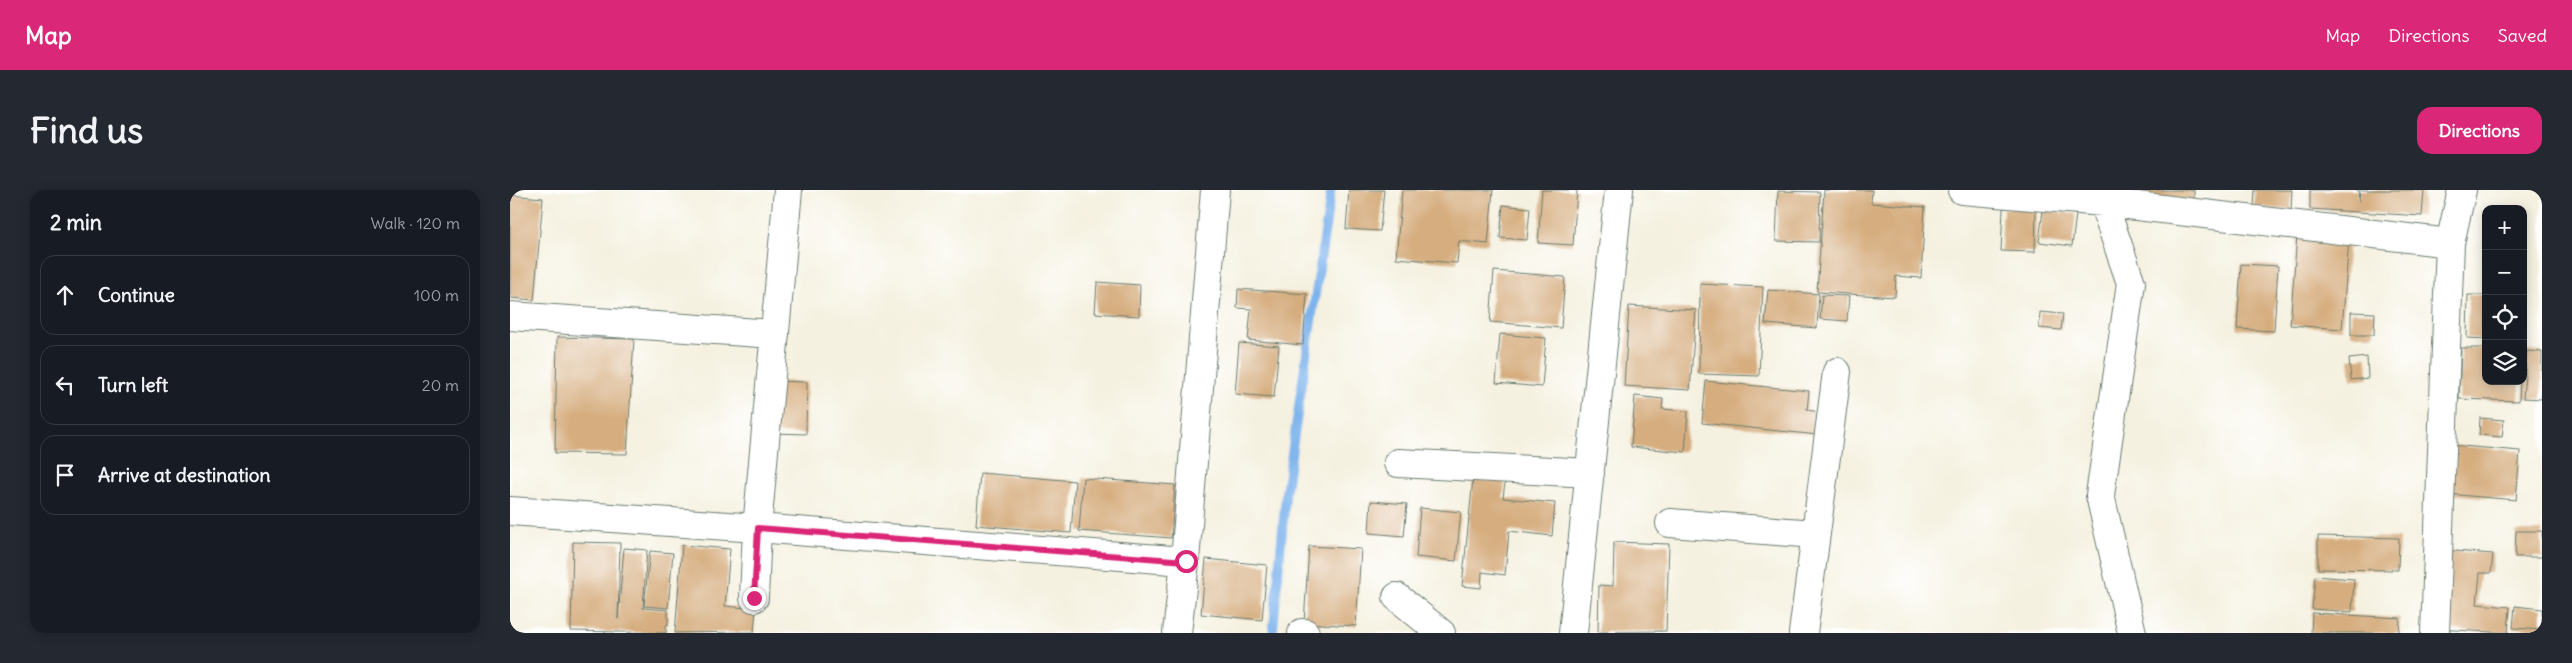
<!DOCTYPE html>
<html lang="en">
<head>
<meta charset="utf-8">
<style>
  body { margin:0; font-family:Delius,sans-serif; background:#242831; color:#f1f3f6 }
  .controls { position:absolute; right:15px; top:15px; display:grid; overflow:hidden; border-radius:10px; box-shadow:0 2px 12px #0003 }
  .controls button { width:45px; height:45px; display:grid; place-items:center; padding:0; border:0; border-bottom:1px solid #363941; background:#171b24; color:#f1f3f6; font:25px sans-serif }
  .stop { position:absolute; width:15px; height:15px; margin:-11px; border:4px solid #db2777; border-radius:50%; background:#fff }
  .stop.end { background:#db2777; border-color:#fff; box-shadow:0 1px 5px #0008 }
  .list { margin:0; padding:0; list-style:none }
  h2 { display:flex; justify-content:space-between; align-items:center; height:65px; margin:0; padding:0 20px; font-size:21px }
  h2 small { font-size:16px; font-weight:400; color:#9ea1a6 }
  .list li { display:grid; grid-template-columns:32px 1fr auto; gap:15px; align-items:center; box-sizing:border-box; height:80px; margin:0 10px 10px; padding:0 10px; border:1px solid #363941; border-radius:15px }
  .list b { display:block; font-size:19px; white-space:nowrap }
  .list em { font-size:16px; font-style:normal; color:#9ea1a6 }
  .icon { flex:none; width:28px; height:28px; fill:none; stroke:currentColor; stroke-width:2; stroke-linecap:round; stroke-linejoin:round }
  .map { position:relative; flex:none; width:2032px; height:443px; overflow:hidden; border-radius:15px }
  header { display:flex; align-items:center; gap:30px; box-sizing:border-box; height:70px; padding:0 25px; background:#db2777; color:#fff }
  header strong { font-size:24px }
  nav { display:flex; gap:28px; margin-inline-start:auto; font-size:18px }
  .intro { display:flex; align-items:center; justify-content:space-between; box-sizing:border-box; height:120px; padding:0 30px }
  h1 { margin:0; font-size:35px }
  .button { padding:12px 22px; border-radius:15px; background:#db2777; color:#fff; font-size:18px; font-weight:700 }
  main { display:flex; gap:30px; padding:0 30px }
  aside { flex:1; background:#171b24; border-radius:15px; box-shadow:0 2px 12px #0003 }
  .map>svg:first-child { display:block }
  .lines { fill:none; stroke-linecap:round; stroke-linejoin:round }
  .stream { stroke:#7eb4ed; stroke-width:9 }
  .building { fill:#d6ad7f }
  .minor-casing { stroke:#6a7c70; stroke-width:30 }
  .minor { stroke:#fff; stroke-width:28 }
  .route { stroke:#db2777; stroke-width:6 }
</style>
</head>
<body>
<header>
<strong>Map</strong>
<nav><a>Map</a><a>Directions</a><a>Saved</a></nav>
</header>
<div class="intro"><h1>Find us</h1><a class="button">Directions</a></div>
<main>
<aside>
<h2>2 min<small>Walk · 120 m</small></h2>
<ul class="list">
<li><svg class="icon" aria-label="ahead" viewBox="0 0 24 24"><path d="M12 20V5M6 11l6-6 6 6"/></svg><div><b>Continue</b></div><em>100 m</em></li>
<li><svg class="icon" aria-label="left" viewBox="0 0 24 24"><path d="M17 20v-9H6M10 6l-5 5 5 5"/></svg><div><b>Turn left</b></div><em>20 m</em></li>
<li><svg class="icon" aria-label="arrive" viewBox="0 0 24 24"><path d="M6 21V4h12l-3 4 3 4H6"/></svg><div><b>Arrive at destination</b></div></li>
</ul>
</aside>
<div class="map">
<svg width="2032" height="443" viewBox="0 0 2032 443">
  <rect width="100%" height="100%" fill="#fff"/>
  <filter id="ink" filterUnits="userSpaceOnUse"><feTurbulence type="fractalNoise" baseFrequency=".02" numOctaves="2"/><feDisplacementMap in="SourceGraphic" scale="10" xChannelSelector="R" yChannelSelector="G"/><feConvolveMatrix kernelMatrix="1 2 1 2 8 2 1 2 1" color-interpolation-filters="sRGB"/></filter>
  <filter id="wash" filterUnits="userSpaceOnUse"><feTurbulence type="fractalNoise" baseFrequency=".0096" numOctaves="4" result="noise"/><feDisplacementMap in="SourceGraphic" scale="20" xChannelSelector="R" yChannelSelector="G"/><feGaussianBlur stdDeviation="1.12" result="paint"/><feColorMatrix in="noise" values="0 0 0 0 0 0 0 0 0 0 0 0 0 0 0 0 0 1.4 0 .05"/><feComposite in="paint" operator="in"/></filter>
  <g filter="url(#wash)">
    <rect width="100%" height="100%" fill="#f5f1e0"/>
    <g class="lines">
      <path class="stream" d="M 763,443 L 776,301 L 821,0"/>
    </g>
    <g id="blocks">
      <path class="building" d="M 839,0 L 874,0 L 870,41 L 836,39 Z
        M 892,0 L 983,0 L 978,54 L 949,51 L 947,73 L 886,68 Z
        M 1032,0 L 1067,0 L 1063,55 L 1028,53 Z
        M 1314,0 L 1362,0 L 1361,13 L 1415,17 L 1411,88 L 1386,86 L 1385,107 L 1307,102 Z
        M 1611,0 L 1684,0 L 1684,10 L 1610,6 Z
        M 1745,0 L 1782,0 L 1781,20 L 1744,17 Z
        M 1800,0 L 1848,0 L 1849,11 L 1850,0 L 1914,0 L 1912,26 L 1800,19 Z
        M 1268,1 L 1310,2 L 1309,52 L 1266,51 Z
        M 0,5 L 33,8 L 24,110 L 0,108 Z
        M 993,15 L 1020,18 L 1017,50 L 990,48 Z
        M 1493,18 L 1526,19 L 1525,62 L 1491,61 Z
        M 1533,20 L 1566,24 L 1562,56 L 1529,52 Z
        M 1787,45 L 1839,49 L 1832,139 L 1780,135 Z
        M 1731,74 L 1768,76 L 1764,141 L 1727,139 Z
        M 984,81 L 1055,87 L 1051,138 L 980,132 Z
        M 587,92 L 630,95 L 629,126 L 585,123 Z
        M 1190,94 L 1253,97 L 1249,186 L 1189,184 Z
        M 728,99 L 797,104 L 793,155 L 738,150 L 741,119 L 727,118 Z
        M 1258,100 L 1309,104 L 1307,138 L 1255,134 Z
        M 1312,105 L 1339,106 L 1337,131 L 1310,129 Z
        M 1958,105 L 1976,105 L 1976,149 L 1957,148 Z
        M 1119,116 L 1186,120 L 1180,200 L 1114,196 Z
        M 1530,122 L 1553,124 L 1551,140 L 1529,138 Z
        M 1841,122 L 1865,123 L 1864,145 L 1841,145 Z
        M 990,144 L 1036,148 L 1032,197 L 986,193 Z
        M 47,147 L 124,149 L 117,264 L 45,263 Z
        M 729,153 L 769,156 L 764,207 L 725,204 Z
        M 1951,158 L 1976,158 L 1976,191 L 2010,191 L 2009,211 L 1949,209 Z
        M 2017,161 L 2032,162 L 2032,209 L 2013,208 Z
        M 1857,167 L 1858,188 L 1841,190 L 1839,169 Z
        M 264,191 L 297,192 L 296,244 L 263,243 Z
        M 1196,191 L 1299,201 L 1297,220 L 1310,222 L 1308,245 L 1192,233 Z
        M 1125,206 L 1153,209 L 1152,219 L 1178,221 L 1175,262 L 1121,257 Z
        M 1970,228 L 1994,230 L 1992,247 L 1969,245 Z
        M 1941,255 L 2010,261 L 2006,310 L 1937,304 Z
        M 470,283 L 565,291 L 561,343 L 466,335 Z
        M 573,288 L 665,295 L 661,348 L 569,341 Z
        M 963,289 L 995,292 L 993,308 L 1045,313 L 1042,346 L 999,341 L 995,385 L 972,382 L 971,398 L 952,396 Z
        M 861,311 L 897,314 L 894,346 L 859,343 Z
        M 910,318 L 951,322 L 946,371 L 906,367 Z
        M 2006,341 L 2032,341 L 2032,367 L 2005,367 Z
        M 1808,346 L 1889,348 L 1888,380 L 1808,379 Z
        M 63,352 L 110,353 L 108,429 L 114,358 L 137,360 L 133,418 L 158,420 L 158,435 L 156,435 L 156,443 L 61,441 Z
        M 1104,352 L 1159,354 L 1156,441 L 1088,442 L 1089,395 L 1103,396 Z
        M 172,355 L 220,359 L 215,416 L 246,419 L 244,442 L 165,443 Z
        M 799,356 L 851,359 L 846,436 L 794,433 Z
        M 1932,360 L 1983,364 L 1981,383 L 1970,383 L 1967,414 L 2000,417 L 1998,443 L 1926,439 Z
        M 140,361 L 163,363 L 158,418 L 134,416 Z
        M 696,369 L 757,375 L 752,430 L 691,424 Z
        M 1805,386 L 1844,389 L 1842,422 L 1802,419 Z
        M 2005,416 L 2032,419 L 2032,440 L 2003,438 Z
        M 1802,423 L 1890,428 L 1889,443 L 1801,443 Z"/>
    </g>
  </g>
  <g filter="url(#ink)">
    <use href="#blocks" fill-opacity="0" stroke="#6a7c70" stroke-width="1"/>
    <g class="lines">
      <defs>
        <path id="minor" d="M 1452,0 L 1593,12 L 1595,0
          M 0,126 L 265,144
          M 888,273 L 1080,283
          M 0,321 L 247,338 L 278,0
          M 1160,333 L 1306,344
          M 887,407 L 931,443
          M 244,408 L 247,338 L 675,371
          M 667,443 L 675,371 L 705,0
          M 792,443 L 795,443
          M 1063,443 L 1109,0
          M 1293,443 L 1327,182
          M 1622,443 L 1590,305 L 1621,93 L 1593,12 L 1940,53
          M 1925,443 L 1940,53 L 1952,0"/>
      </defs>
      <use href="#minor" class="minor-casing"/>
      <use href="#minor" class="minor"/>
    </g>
  </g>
  <g class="lines" filter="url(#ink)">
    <path class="route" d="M 244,408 L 248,338 L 676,371"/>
  </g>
</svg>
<div class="controls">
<button>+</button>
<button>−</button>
<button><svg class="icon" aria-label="locate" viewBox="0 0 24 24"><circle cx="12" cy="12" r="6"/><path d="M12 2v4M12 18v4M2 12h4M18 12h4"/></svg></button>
<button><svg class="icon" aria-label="layers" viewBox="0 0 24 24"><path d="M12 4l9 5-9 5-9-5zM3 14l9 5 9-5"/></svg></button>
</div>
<div class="stop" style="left:676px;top:371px"></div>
<div class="stop end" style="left:244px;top:408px"></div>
</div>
</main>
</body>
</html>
